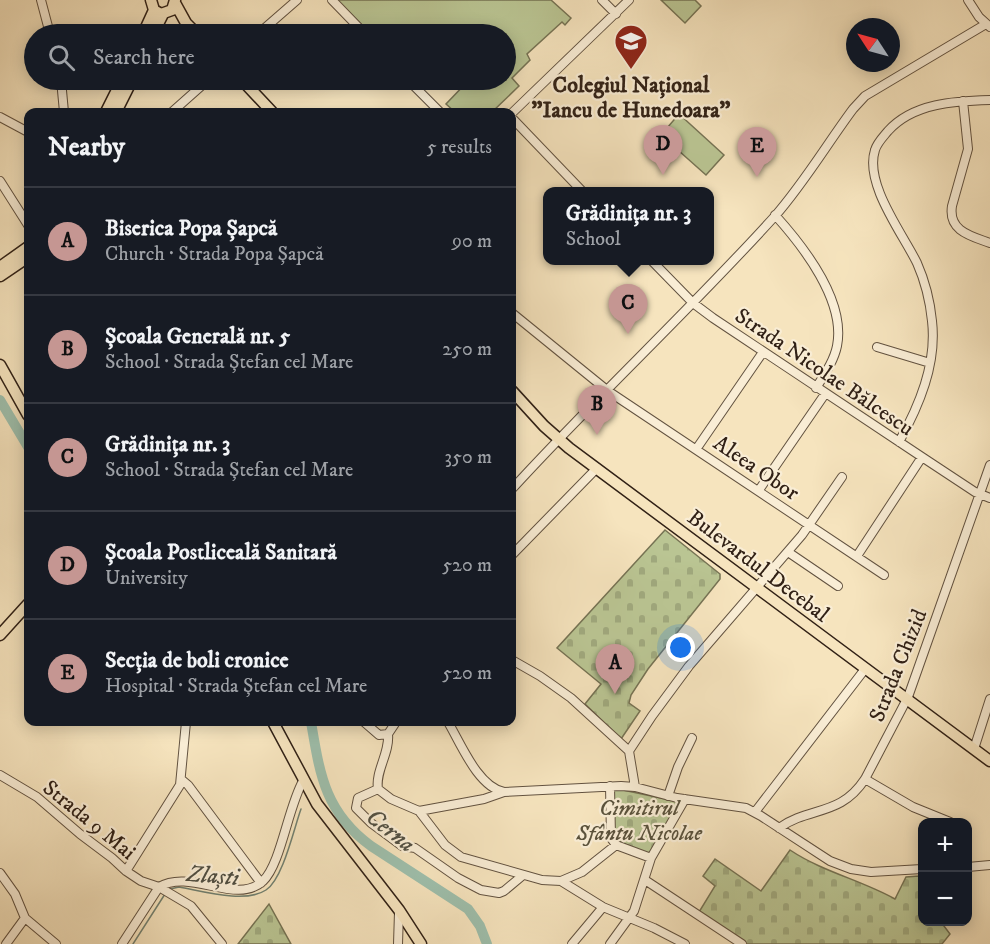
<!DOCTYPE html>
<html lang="en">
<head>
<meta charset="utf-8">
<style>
  body { margin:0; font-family:"IM FELL DW Pica",serif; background:#242831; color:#f1f3f6 }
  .controls { position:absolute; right:18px; bottom:18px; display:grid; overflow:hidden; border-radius:12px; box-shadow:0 3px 15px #0003 }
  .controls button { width:54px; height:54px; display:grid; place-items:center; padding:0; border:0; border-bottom:2px solid #363941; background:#171b24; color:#f1f3f6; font:30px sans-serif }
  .compass { position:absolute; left:846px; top:18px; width:54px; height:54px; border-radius:50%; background:#171b24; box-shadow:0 3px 15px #0003; rotate:306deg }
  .you { position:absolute; left:681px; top:648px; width:21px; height:21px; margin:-15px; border:4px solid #fff; border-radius:50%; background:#1a73e8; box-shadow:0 0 0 9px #1a73e833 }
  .badge { display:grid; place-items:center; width:39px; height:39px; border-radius:50%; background:#c59692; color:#111; font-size:20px; font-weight:700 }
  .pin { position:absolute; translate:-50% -50px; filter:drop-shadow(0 2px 3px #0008) }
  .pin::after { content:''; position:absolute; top:32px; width:21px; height:18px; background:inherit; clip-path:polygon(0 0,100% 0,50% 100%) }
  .popup { position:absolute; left:543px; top:187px; width:171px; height:78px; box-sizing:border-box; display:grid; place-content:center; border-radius:12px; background:#171b24; filter:drop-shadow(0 2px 4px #0005); font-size:20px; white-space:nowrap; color:#9ea1a6 }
  .popup b { font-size:22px; color:#f1f3f6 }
  .popup::after { content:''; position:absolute; left:50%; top:100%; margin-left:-12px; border:12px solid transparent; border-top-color:#171b24 }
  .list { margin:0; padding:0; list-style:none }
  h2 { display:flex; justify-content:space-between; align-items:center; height:78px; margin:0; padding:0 24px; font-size:26px }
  h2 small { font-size:20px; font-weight:400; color:#9ea1a6 }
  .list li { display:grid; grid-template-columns:39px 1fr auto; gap:18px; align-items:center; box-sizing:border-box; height:108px; padding:0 24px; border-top:2px solid #363941 }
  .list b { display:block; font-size:22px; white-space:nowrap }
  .list p { margin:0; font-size:20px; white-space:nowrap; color:#9ea1a6 }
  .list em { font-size:20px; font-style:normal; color:#9ea1a6 }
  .icon { flex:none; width:33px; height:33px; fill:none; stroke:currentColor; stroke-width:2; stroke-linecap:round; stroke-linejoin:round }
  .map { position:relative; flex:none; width:990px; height:944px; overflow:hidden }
  .search { position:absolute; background:#171b24; box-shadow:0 3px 15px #0003; left:24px; top:24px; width:492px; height:66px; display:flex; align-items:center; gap:15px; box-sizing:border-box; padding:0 21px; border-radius:33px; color:#9ea1a6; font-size:22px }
  .panel { position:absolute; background:#171b24; box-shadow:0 3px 15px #0003; left:24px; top:108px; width:492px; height:618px; border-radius:12px }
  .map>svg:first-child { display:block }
  .cemetery { fill:url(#cemetery-stones); stroke:#767354; stroke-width:1.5 }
  .garden { fill:#bac593; stroke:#767354; stroke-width:1.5 }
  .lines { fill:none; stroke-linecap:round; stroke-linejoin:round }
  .stream { stroke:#728070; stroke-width:1.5 }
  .river { stroke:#9ebfac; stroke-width:10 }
  .minor-casing { stroke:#625240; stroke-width:10 }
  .major-casing { stroke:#312116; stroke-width:13 }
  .minor { stroke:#f9edd5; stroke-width:8 }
  .major { stroke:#f6e4be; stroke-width:10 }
  .labels { text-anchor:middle; stroke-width:4.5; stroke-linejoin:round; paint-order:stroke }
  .poi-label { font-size:22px; font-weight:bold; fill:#312116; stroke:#f9edd5 }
  .street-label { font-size:22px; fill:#312116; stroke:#f9edd5 }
  .park-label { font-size:22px; font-style:italic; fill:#5a523c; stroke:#f9edd5 }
  .water-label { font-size:24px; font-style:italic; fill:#525043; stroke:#f9edd5 }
</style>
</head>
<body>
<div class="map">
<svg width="990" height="944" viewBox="0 0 990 944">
  <defs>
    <pattern id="cemetery-stones" width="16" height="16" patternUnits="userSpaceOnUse" patternTransform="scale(1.5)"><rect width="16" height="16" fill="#bac593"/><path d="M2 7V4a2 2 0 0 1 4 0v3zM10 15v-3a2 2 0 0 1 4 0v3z" fill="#a0a97e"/></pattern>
  </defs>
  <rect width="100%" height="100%" fill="#f6e4be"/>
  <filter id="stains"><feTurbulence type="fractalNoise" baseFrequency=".00333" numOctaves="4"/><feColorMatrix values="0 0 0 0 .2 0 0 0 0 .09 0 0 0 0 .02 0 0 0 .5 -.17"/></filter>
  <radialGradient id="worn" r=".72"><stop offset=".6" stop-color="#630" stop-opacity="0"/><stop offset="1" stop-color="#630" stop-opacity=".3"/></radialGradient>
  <path class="cemetery" d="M 665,530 L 720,574 L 720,579 L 648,669 L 631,695 L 629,703 L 640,711 L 621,739 L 585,704 L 601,684 L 557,648 Z
    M 618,789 L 680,802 L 648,856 L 619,841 L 614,836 L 613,790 Z
    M 790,850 C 823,872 861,880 895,899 L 906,877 L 919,876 L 922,882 L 922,922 L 941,922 L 950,934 L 942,944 L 747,944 L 699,912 L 715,886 L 703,876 L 715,859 L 761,891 Z
    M 269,904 L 291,944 L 238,944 Z"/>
  <path class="garden" d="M 336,0 L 551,0 L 571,18 L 565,25 L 562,22 L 527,54 L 530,60 L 512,78 L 519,86 L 492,112 L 455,112 L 446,104 L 469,80 L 506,80 L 506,34 L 369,34 Z
    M 661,0 L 695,0 L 701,6 L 685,23 Z
    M 679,114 L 724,155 L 706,175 L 661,135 Z"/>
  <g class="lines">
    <path class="stream" d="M 170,889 L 179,887 C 202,891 245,904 266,890 C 283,879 294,828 301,809
      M 133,944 L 165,894"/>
    <path class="river" d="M 0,400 L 28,447
      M 311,722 C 320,775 325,812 371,846 L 468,909 L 480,926 L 487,944"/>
    <defs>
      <path id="minor" d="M 41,0 L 50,34
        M 332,0 L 365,34
        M 602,0 L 616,14
        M 968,0 L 979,17 L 990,27
        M 258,34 L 297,0
        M 61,80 L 64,112
        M 408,80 L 440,112
        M 963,101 L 968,149 L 952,206 C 948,231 971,236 990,243
        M 172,112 L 208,80
        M 512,113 L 629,0
        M 0,117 L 28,132
        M 512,118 L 583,192
        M 0,181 L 28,225
        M 775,215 C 803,246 846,301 837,346 C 834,361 824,375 816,388
        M 651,260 L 693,303 L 713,318 L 922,457 L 975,492 L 990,498
        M 512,313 L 608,391
        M 877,347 L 930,363
        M 608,391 L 884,575
        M 899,442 C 919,406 937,364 932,321 C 930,301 925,281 917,263 C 903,234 864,184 875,150 C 877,143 883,137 888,131 C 913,103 955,101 990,100
        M 697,448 L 763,352
        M 512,489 C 597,396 690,310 775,216 C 804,183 827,144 853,109 L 865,96 L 986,24
        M 759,490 L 825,394
        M 788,552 L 838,586
        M 512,555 L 597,468
        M 857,556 L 922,457
        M 512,660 L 540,676 L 571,698 L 629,751 L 635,787
        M 364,722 L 379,735 L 388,734
        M 448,722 C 461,744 478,787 504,792 L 621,786 L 635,787 L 677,798 L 746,808 L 761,816 L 830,861 L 851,869 L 871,872 L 922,869
        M 388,734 L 396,722
        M 974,749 L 990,699
        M 629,751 L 652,716 L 689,666 L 802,535 L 842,477
        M 0,775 L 37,797 L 80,834 L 112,858 L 126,871 L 141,881 L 159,887 L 191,906 L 222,944
        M 865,779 L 913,807 L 950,822
        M 182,780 L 188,785 L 261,883
        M 610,786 L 611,838 L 616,845 L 651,858
        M 378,789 L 358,798 L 356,808 L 371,823 L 402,846 L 415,848 L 458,878 L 481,890 L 499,893 L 504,891 L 522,876
        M 378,789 L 391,799 L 419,811 L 484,799 L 504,792
        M 378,789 C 375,771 390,753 388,734
        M 668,796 L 678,767 L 692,738
        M 419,811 L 445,845 L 461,857 L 542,880 L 561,881 L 603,907 L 654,928 L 685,944
        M 755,812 L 865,669
        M 779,828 C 810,806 840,817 865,779 L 908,697 L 990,465
        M 968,867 L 990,865
        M 126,871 L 180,785 L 186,722
        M 0,873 L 15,894 L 25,918 L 56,944
        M 645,880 L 742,944
        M 561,881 L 582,872 L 616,845
        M 6,944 L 25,918
        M 122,944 L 159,887 C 191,868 236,906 263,881 C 281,864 288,807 303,781
        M 398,944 L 399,912
        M 572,944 L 603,907
        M 610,944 L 634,911 L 651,858 L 685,799"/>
      <path id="major" d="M 151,0 L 154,10 L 161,14 L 172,10 L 175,0
        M 175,3 L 186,23 L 197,34
        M 143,34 L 154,10
        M 153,34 L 163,14
        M 242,80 L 272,112
        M 106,112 L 122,80
        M 116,112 L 132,80
        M 0,267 L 28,247
        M 0,276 L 28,257
        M 0,365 L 28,415
        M 512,391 L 544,426 L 569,448 L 990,761
        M 0,635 L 28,604
        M 273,722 L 317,804 L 399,910 L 421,944"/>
    </defs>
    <use href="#minor" class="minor-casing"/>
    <use href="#major" class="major-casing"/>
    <use href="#minor" class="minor"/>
    <use href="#major" class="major"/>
  </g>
  <defs>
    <symbol id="university-pin" viewBox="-11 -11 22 30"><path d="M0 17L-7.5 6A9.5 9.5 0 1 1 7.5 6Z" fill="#8f2418" stroke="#f9edd5"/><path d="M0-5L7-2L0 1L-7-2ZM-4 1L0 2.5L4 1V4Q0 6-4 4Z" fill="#fff"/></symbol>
  </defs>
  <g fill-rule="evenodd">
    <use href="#university-pin" x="612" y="22" width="38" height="52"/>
  </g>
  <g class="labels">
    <g class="poi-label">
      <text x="631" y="92">Colegiul Național<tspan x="631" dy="25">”Iancu de Hunedoara”</tspan></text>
    </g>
    <g class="street-label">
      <text transform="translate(825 371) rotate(34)" y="8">Strada Nicolae Bălcescu</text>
      <text transform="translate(757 467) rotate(34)" y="8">Aleea Obor</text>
      <text transform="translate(759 565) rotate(37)" y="8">Bulevardul Decebal</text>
      <text transform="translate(897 665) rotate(-68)" y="8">Strada Chizid</text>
      <text transform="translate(90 819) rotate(39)" y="8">Strada 9 Mai</text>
    </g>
    <g class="park-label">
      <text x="639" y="815">Cimitirul<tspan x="639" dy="25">Sfântu Nicolae</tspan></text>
    </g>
    <g class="water-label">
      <text transform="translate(391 830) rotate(38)" y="8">Cerna</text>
      <text transform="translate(213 875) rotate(5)" y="8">Zlaști</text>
    </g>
  </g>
  <rect width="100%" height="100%" filter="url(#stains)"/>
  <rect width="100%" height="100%" fill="url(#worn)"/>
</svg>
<div class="controls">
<button>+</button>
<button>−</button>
</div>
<svg class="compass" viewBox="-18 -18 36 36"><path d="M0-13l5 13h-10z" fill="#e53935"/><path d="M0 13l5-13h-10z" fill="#9ea1a6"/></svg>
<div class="you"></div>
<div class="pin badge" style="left:615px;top:694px">A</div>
<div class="pin badge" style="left:597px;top:435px">B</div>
<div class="pin badge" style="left:628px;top:334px">C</div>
<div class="popup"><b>Grădinița nr. 3</b>School</div>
<div class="pin badge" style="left:663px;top:175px">D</div>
<div class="pin badge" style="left:757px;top:177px">E</div>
<div class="search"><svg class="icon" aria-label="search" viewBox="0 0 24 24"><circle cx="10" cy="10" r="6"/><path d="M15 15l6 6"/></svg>Search here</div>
<section class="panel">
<h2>Nearby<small>5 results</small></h2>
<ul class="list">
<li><span class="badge">A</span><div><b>Biserica Popa Șapcă</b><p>Church · Strada Popa Șapcă</p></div><em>90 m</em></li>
<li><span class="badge">B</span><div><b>Școala Generală nr. 5</b><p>School · Strada Ștefan cel Mare</p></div><em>250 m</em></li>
<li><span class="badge">C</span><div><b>Grădinița nr. 3</b><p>School · Strada Ștefan cel Mare</p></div><em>350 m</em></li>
<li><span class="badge">D</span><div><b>Școala Postliceală Sanitară</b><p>University</p></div><em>520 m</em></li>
<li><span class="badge">E</span><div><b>Secția de boli cronice</b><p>Hospital · Strada Ștefan cel Mare</p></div><em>520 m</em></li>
</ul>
</section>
</div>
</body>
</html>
